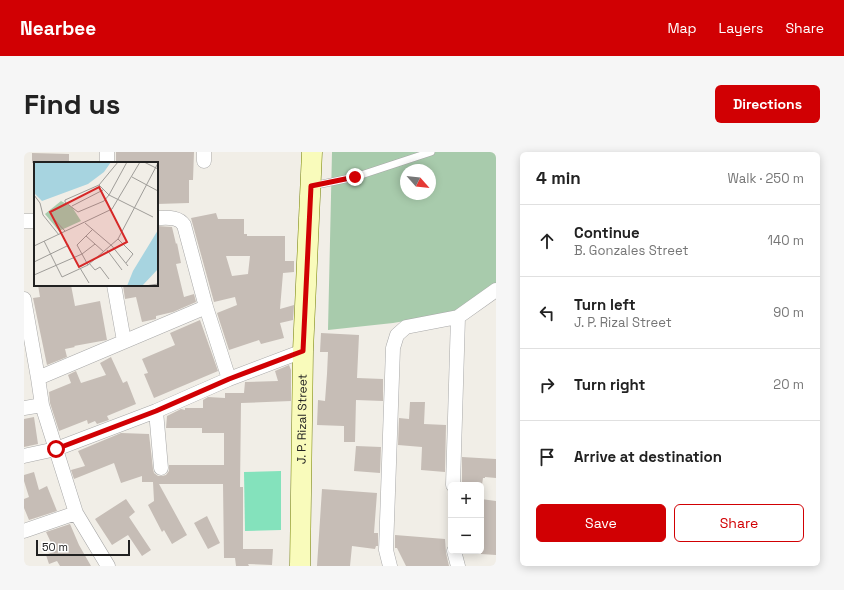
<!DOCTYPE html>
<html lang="en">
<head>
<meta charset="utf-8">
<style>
  body { margin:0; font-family:"Space Grotesk",sans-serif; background:#f6f6f6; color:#222 }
  .controls { position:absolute; right:12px; bottom:12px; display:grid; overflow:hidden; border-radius:6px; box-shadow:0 2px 10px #0003 }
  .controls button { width:36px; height:36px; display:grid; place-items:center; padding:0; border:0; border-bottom:1px solid #e0e0e0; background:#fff; color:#222; font:20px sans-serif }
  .compass { position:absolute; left:376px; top:12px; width:36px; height:36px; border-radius:50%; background:#fff; box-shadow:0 2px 10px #0003; rotate:117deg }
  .scale { position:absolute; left:12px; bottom:10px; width:94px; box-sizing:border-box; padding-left:4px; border:2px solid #212121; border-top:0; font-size:11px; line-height:14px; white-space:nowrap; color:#212121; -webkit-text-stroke:3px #fff; paint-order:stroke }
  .stop { position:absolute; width:12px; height:12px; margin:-9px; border:3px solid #d10003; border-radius:50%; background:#fff }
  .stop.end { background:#d10003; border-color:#fff; box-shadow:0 1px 4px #0008 }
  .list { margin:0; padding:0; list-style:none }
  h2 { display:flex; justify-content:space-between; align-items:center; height:52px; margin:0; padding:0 16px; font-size:17px }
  h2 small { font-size:13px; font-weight:400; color:#767676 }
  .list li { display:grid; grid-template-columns:26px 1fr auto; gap:12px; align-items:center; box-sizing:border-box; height:72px; padding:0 16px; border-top:1px solid #e0e0e0 }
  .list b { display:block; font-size:15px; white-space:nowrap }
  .list p { margin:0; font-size:13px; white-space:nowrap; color:#767676 }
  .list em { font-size:13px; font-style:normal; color:#767676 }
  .actions { display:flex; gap:8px; padding:12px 16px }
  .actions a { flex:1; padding:9px 0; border:1px solid #d10003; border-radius:6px; text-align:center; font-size:14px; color:#d10003 }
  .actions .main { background:#d10003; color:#fff }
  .icon { flex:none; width:22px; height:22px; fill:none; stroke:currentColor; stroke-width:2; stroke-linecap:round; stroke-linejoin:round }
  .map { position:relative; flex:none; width:472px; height:414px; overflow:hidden; border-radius:6px }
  header { display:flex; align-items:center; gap:24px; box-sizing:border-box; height:56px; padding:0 20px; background:#d10003; color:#fff }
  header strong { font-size:19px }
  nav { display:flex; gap:22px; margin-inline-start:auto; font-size:14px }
  .intro { display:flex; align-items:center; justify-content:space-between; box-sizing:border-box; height:96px; padding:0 24px }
  h1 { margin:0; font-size:28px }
  .button { padding:10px 18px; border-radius:6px; background:#d10003; color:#fff; font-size:14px; font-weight:700 }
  main { display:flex; gap:24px; padding:0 24px }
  aside { flex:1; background:#fff; border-radius:6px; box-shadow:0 2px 10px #0003 }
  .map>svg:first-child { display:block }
  .cemetery { fill:#a8cbac; fill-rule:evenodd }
  .pitch { fill:#84e2bc }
  .building { fill:#c6bdb6; fill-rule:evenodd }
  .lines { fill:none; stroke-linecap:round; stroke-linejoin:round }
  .lane-casing { stroke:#a8a8a8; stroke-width:8 }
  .street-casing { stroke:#a8a8a8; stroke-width:15 }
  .secondary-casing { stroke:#727e02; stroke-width:21 }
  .lane { stroke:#fff; stroke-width:7 }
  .street { stroke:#fff; stroke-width:14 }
  .secondary { stroke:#f9fbbb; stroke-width:20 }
  .route { stroke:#d10003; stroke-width:5 }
  .labels { text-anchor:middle; stroke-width:4; stroke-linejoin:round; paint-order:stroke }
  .street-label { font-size:12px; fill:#212121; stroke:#fff }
  .inset-road { fill:none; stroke:#9e9c98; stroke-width:1 }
  .view { fill:#d62828; fill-opacity:0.15; stroke:#d62828; stroke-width:2 }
  .inset-edge { fill:none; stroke:#212121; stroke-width:2 }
</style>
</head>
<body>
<header>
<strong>Nearbee</strong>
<nav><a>Map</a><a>Layers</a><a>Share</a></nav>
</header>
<div class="intro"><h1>Find us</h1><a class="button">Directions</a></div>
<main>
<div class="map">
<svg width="472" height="414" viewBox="0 0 472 414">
  <rect width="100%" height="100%" fill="#f1eee7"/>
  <path class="cemetery" d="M 308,0 L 472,0 L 472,132 L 428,161 L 369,171 L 304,178 ZM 382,18 L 406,18 L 406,42 L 382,42 Z"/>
  <path class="pitch" d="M 257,319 L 257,378 L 221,379 L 220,320 Z"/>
  <path class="building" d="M 92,0 L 170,0 L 169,28 L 165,28 L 165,51 L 133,52 L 133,11 L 108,9 L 108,11 L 92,11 Z
    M 8,1 L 45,2 L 45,11 L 8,11 Z
    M 192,61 L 194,67 L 220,67 L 220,82 L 223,82 L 223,84 L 261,84 L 261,109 L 270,109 L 270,120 L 259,121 L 256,157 L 270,153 L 269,168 L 256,171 L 260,186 L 237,192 L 235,188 L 205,198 L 193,161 L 213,153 L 211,145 L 190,150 L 167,66 ZM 202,104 L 226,104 L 224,122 L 208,124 Z
    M 133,74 L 148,75 L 152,92 L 153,91 L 157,111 L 152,112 L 160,145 L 170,142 L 172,150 L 149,160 L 132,164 L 132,167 L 118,170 L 112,145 L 101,147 L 99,133 L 133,133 Z
    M 14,133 L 47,133 L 51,154 L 76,149 L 83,188 L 50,194 L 51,195 L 41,197 L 43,205 L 23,213 L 9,146 L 16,145 Z
    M 176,168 L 194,219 L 130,246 L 120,222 L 124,221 L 118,207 L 151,193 L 146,181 Z
    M 297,181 L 335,183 L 333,226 L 359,227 L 359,249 L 332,248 L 331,290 L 320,290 L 320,274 L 293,273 L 294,248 L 301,249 L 303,222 L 304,200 L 296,200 Z
    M 87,205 L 99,231 L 103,229 L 112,252 L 83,264 L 85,268 L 73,272 L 71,269 L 64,272 L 63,268 L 35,279 L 26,251 L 25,240 L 47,231 L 44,223 L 52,219 L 57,231 L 82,223 L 76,211 Z
    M 265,213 L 267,218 L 267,249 L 217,251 L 216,335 L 219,335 L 219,397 L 249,397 L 248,413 L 224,412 L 225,414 L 212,414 L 211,406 L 200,406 L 199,332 L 135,332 L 163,383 L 148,392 L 140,378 L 138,380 L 124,353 L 130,349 L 129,330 L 118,330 L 118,324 L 97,331 L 90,311 L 50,327 L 47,318 L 61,314 L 54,299 L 97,281 L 125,282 L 129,317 L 130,321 L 134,324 L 138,324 L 142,323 L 145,319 L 145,313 L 200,313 L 200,281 L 178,281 L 178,276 L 142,276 L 143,264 L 157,257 L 161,258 L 161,256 L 179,256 L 179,248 L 184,245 L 201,246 L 201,241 L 220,241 L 221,230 L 254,229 L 251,219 Z
    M 386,250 L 401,250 L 400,272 L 422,273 L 421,320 L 397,318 L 398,295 L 374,293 L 375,266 L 385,267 Z
    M 10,265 L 14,292 L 0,295 L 0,267 Z
    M 332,294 L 357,295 L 356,321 L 330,319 Z
    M 438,305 L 472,307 L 472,326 L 461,325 L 461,326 L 459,326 L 458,333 L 438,333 Z
    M 10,320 L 15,338 L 23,334 L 33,359 L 5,368 L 0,356 L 0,347 L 5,345 L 0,329 L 0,323 Z
    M 298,337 L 353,341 L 350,381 L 354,381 L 354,394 L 352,394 L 351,397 L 328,394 L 326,414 L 293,414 Z
    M 102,347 L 111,360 L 105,365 L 127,398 L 118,404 L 104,383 L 88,393 L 71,367 Z
    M 457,347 L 472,349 L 472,403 L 457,402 Z
    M 183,364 L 196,391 L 184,397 L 170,371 Z
    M 46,372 L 55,393 L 67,414 L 36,414 L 33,409 L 25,412 L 22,403 L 31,399 L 22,380 Z
    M 371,383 L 421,387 L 422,401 L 425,414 L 382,414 L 373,396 L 371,396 Z"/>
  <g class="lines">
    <defs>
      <path id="lane" d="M 288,34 L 331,25 L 407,0"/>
      <path id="street" d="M 180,9 L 180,0
        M 83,11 L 83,0
        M 133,66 C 143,66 154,64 160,73 L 182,155 L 205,227
        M 0,69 L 11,69
        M 90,133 L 100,189
        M 0,147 L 14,226 L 18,253 L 52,361 L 84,414
        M 14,226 L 182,155
        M 0,256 L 18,253
        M 132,259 L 137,316
        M 0,304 L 32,297 L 132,259 L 205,227 L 279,199
        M 429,333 L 434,165
        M 0,379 L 52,361
        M 430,399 L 434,414
        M 366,414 L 362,398 L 369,196 L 373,183 L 382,175 L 434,165 L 472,138"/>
      <g id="secondary">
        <path id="s1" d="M 276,414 L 279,199 L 288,0"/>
      </g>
    </defs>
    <use href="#lane" class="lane-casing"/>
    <use href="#street" class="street-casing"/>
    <use href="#secondary" class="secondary-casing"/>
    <use href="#lane" class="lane"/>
    <use href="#street" class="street"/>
    <use href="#secondary" class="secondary"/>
  </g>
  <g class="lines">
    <path class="route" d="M 32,297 L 132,259 L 205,227 L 279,199 L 287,34 L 331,25"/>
  </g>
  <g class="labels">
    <g class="street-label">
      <text dy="4" stroke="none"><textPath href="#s1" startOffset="147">J. P. Rizal Street</textPath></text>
    </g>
  </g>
  <g transform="translate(10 10)">
    <rect width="124" height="124" fill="#f1eee7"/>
    <path d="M 27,39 L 38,45 L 47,59 L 25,69 L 11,52 Z" fill="#a8cbac"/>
    <path d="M 0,0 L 77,0 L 70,10 L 54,22 L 8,39 L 0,31 ZM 124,68 L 124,107 L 108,124 L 93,124 L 99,109 Z" fill="#a7d4e0"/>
    <path class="inset-road" d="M 93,0 L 75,33 L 119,55M 110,0 L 124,7M 98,15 L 124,29M 65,23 L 75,33 L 70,39 L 44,50 L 31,40 L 31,38 L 65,23 L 84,0M 0,33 L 6,41 L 9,53 L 25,73M 38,44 L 69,28M 18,55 L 31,69M 51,61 L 78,84 L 94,104M 52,74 L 70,90M 84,77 L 99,92 L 92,101M 10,79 L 28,115 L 54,103 L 84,77 L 124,1M 0,84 L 78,47 L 106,0M 73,88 L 88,108M 0,100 L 35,83M 55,101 L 61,108 L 66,105 L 75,117M 54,103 L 43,83 L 59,67M 46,106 L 55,121M 0,113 L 48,92 L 61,82M 111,124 L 124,122"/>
    <path class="view" d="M 65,25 L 93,80 L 45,105 L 16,50 Z"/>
    <rect width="124" height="124" class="inset-edge"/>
  </g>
</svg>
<div class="controls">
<button>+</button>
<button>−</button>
</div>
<svg class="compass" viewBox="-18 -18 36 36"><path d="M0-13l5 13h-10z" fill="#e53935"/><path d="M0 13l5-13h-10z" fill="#767676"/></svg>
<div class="scale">50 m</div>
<div class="stop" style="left:32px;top:297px"></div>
<div class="stop end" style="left:331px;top:25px"></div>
</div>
<aside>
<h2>4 min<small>Walk · 250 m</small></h2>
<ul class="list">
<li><svg class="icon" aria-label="ahead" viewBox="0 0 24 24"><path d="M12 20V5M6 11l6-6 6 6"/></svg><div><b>Continue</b><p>B. Gonzales Street</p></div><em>140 m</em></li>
<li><svg class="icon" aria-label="left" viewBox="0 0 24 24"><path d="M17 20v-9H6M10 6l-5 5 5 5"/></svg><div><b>Turn left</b><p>J. P. Rizal Street</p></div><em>90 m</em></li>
<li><svg class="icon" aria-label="right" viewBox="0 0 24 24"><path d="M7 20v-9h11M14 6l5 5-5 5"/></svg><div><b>Turn right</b></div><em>20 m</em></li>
<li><svg class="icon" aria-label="arrive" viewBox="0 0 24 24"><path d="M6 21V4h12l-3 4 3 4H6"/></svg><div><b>Arrive at destination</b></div></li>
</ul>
<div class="actions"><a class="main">Save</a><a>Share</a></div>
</aside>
</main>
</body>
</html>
